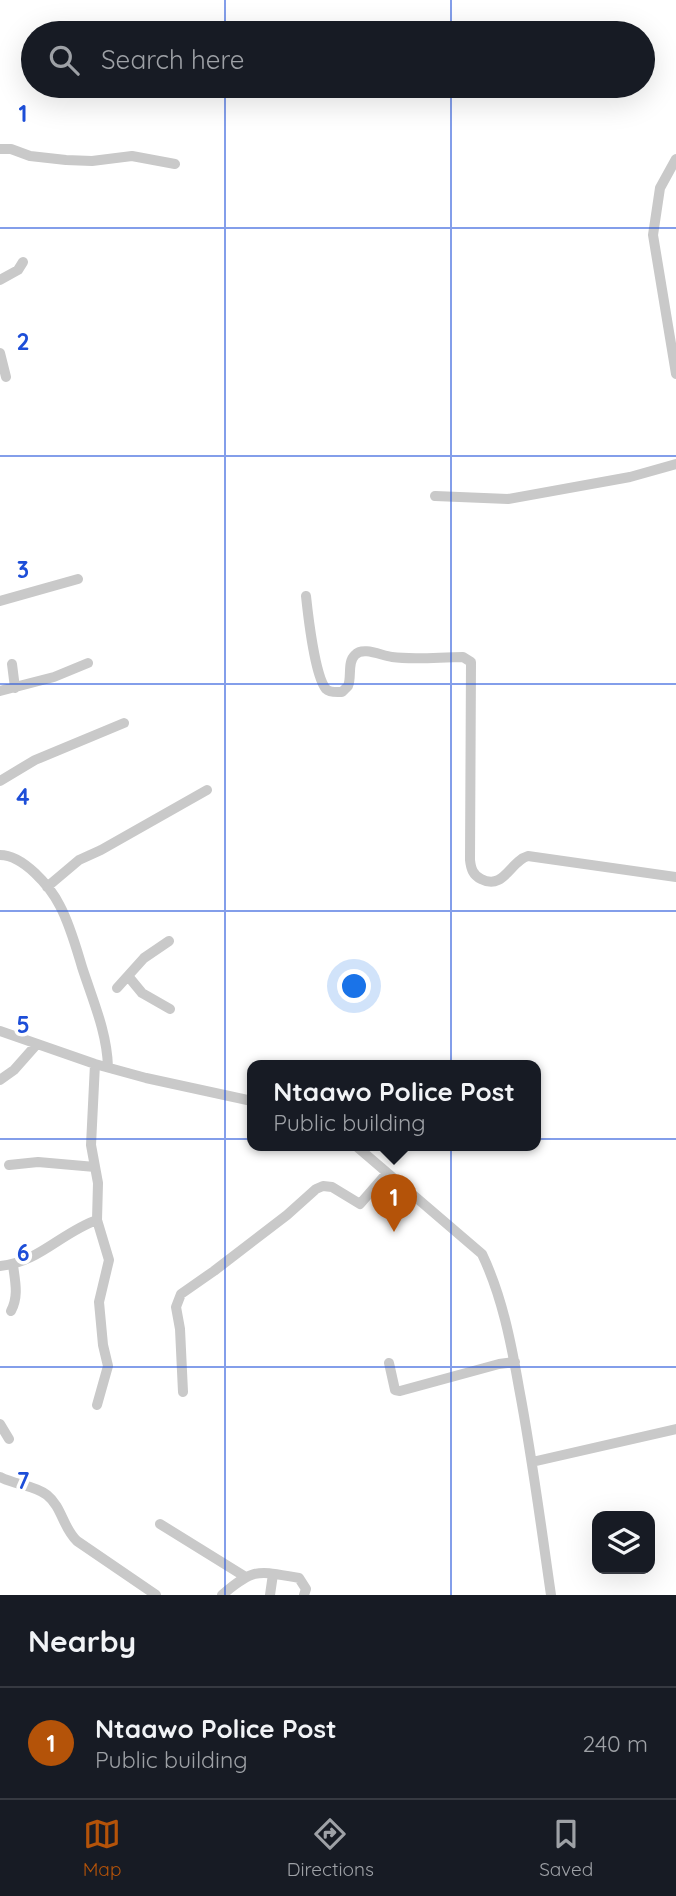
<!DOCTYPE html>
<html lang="en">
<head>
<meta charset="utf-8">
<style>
  body { margin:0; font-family:Quicksand,sans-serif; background:#20242c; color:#f1f3f6 }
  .controls { position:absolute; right:21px; bottom:21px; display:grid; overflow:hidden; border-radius:14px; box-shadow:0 7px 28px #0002 }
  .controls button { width:63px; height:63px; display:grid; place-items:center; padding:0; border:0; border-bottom:2px solid #363941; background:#171b24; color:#f1f3f6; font:35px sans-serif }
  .you { position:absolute; left:355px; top:987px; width:24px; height:24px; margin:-18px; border:5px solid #fff; border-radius:50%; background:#1a73e8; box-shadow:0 0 0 10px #1a73e833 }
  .badge { display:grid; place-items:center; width:46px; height:46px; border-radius:50%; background:#b45309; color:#fff; font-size:23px; font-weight:700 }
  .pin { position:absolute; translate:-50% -58px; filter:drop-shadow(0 2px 4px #0008) }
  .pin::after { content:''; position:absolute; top:37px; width:24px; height:21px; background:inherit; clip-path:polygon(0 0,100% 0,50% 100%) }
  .popup { position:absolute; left:247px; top:1060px; width:294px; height:91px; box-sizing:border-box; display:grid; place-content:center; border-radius:14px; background:#171b24; filter:drop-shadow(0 2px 5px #0005); font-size:23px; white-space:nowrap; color:#9ea1a6 }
  .popup b { font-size:26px; color:#f1f3f6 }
  .popup::after { content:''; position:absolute; left:50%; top:100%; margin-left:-14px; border:14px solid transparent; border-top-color:#171b24 }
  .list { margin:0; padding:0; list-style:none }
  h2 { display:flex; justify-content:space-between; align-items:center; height:91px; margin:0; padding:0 28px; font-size:30px }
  h2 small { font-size:23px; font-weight:400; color:#9ea1a6 }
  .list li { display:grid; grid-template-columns:46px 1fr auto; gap:21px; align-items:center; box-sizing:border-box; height:112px; padding:0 28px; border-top:2px solid #363941 }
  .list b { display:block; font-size:26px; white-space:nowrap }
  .list p { margin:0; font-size:23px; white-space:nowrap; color:#9ea1a6 }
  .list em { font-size:23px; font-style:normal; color:#9ea1a6 }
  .icon { flex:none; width:38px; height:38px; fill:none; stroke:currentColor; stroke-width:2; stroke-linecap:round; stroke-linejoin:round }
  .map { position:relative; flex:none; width:676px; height:1595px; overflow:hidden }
  .search { position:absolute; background:#171b24; box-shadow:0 7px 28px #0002; left:21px; right:21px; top:21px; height:77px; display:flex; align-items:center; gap:18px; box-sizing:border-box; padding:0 24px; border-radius:38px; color:#9ea1a6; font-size:26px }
  .sheet { height:203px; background:#171b24 }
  nav { display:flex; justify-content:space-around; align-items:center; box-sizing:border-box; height:98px; border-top:2px solid #363941; background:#171b24; font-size:19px; color:#9ea1a6 }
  nav a { display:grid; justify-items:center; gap:4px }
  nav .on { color:#b45309 }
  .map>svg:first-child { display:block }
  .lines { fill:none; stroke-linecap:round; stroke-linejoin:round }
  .minor { stroke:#c9c9c9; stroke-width:10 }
  .grid { fill:none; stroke:#1d4ed8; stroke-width:2; stroke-opacity:0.55 }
  .grid-label { font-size:23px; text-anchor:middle; font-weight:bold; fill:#1d4ed8; stroke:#fff; stroke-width:7; stroke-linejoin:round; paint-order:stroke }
</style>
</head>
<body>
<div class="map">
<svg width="676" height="1595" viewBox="0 0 676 1595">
  <rect width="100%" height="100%" fill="#fff"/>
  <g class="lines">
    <path class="minor" d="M 0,149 L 11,149 L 30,156 L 66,160 L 92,161 L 132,156 L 175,164
      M 676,159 L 660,188 L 653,235 L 676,374
      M 0,280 L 18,270 L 23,262
      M 0,353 L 6,377
      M 435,496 L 508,499 L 630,477 L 676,464
      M 306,596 C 308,615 315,676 326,689 C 330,693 337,692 342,692 L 348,686 C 352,677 347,662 355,655 C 363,646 382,656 392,657 C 414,660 440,657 463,657 L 471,662 L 470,860 C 471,869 473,875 481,879 C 504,891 510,861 528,856 L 676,877
      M 0,601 L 78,579
      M 12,664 L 15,688
      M 0,691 L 54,677 L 88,663
      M 0,781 L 35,760 L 124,723
      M 0,855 C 23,855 50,886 60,906 C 70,925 76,947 82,967 C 93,1001 107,1032 108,1067
      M 47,887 L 79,860 L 101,850 L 207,790
      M 128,976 L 142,993 L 170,1009
      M 117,988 L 144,958 L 169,941
      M 0,1031 L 95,1064 L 146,1078 L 252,1101
      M 95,1064 L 91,1145 L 98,1183 L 97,1220 L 109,1260 L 99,1302 L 103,1345 L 108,1366 L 97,1405
      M 0,1080 L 14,1070 L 37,1044
      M 356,1146 L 482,1254 C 502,1296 511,1342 519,1388 C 532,1456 541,1526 551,1595
      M 9,1165 L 38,1162 L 95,1167
      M 0,1266 C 38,1263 62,1232 97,1220
      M 11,1311 C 19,1296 15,1281 13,1265
      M 389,1363 L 395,1390 L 400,1391 L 499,1364 L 515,1362
      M 183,1392 L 180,1329 L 176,1307 L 181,1294 L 214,1271 L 287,1215 L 316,1189 L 323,1186 L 332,1187 L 360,1204 L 387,1173
      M 0,1424 L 9,1439
      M 532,1462 L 676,1429
      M 0,1477 C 15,1485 34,1485 47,1495 C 62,1507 63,1528 77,1541 L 156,1595
      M 160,1524 L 244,1576
      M 222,1595 C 255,1567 258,1571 299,1578 L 306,1589 L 304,1595
      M 270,1595 L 273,1574"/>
  </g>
  <path class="grid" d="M 225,0 L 225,33M 451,0 L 451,33M 225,86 L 225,1595M 451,86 L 451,1595M 0,228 L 676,228M 0,456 L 676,456M 0,684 L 676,684M 0,911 L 676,911M 0,1139 L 676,1139M 0,1367 L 676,1367"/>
  <g class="grid-label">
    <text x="23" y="122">1</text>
    <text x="23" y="350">2</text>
    <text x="23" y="578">3</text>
    <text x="23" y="805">4</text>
    <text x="23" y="1033">5</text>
    <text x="23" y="1261">6</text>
    <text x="23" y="1489">7</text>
  </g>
</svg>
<div class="controls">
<button><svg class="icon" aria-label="layers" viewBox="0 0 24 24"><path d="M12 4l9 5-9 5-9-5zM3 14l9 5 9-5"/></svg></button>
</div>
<div class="you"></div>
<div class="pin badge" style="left:394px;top:1232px">1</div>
<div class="popup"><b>Ntaawo Police Post</b>Public building</div>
<div class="search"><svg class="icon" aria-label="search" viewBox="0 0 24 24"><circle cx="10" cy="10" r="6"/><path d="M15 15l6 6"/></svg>Search here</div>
</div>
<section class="sheet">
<h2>Nearby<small></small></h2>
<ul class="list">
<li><span class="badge">1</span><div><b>Ntaawo Police Post</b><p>Public building</p></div><em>240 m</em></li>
</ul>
</section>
<nav>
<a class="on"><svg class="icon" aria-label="map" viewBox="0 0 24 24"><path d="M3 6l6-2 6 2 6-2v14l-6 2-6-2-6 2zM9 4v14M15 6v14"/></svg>Map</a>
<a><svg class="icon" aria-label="directions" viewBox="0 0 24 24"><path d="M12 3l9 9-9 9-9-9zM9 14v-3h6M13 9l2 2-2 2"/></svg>Directions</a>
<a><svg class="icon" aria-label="saved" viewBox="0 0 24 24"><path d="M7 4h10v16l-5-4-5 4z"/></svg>Saved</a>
</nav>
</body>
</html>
